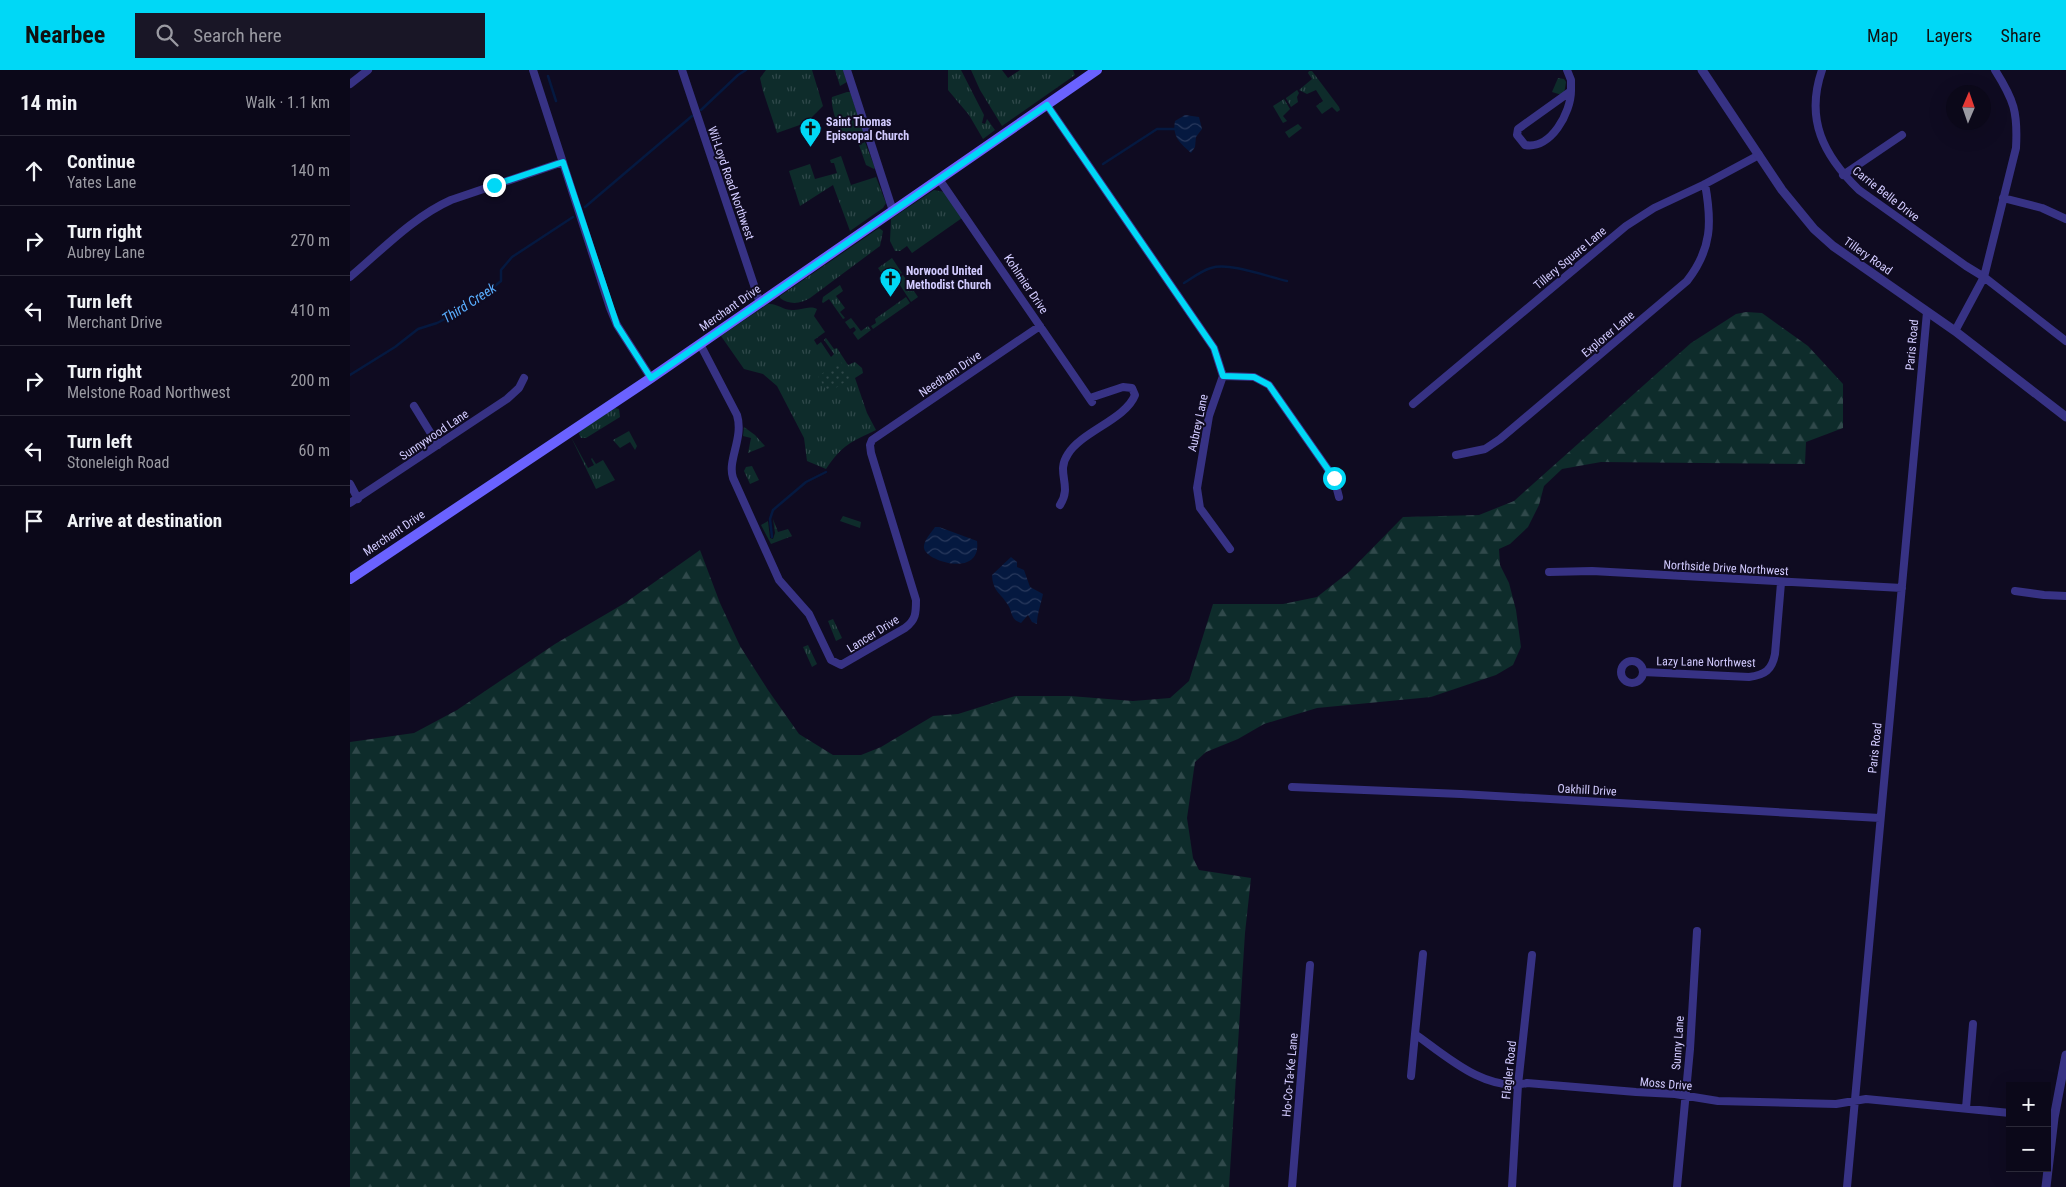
<!DOCTYPE html>
<html lang="en">
<head>
<meta charset="utf-8">
<style>
  body { margin:0; font-family:"Roboto Condensed",sans-serif; background:#191626; color:#f1f3f6 }
  .controls { position:absolute; right:15px; bottom:15px; display:grid; overflow:hidden; border-radius:0px; box-shadow:0 5px 20px #0002 }
  .controls button { width:45px; height:45px; display:grid; place-items:center; padding:0; border:0; border-bottom:1px solid #2b2938; background:#0b0819; color:#f1f3f6; font:25px sans-serif }
  .compass { position:absolute; left:1596px; top:15px; width:45px; height:45px; border-radius:50%; background:#0b0819; box-shadow:0 5px 20px #0002; rotate:2deg }
  .stop { position:absolute; width:15px; height:15px; margin:-11px; border:4px solid #00d8f6; border-radius:50%; background:#fff }
  .stop.end { background:#00d8f6; border-color:#fff; box-shadow:0 1px 5px #0008 }
  .list { margin:0; padding:0; list-style:none }
  h2 { display:flex; justify-content:space-between; align-items:center; height:65px; margin:0; padding:0 20px; font-size:21px }
  h2 small { font-size:16px; font-weight:400; color:#9a9aa2 }
  .list li { display:grid; grid-template-columns:32px 1fr auto; gap:15px; align-items:center; box-sizing:border-box; height:70px; padding:0 20px; border-top:1px solid #2b2938 }
  .list b { display:block; font-size:19px; white-space:nowrap }
  .list p { margin:0; font-size:16px; white-space:nowrap; color:#9a9aa2 }
  .list em { font-size:16px; font-style:normal; color:#9a9aa2 }
  .icon { flex:none; width:28px; height:28px; fill:none; stroke:currentColor; stroke-width:2; stroke-linecap:round; stroke-linejoin:round }
  .map { position:relative; flex:none; width:1716px; height:1117px; overflow:hidden }
  header { display:flex; align-items:center; gap:30px; box-sizing:border-box; height:70px; padding:0 25px; background:#00d8f6; color:#111 }
  header strong { font-size:24px }
  nav { display:flex; gap:28px; margin-inline-start:auto; font-size:18px }
  .search { width:350px; height:45px; background:#191626; display:flex; align-items:center; gap:12px; box-sizing:border-box; padding:0 18px; border-radius:0px; color:#9a9aa2; font-size:19px }
  main { display:flex }
  aside { flex:1; background:#0b0819 }
  .map>svg:first-child { display:block }
  .grass { fill:url(#grass-tufts) }
  .forest { fill:url(#forest-firs) }
  .park { fill:url(#park-dots) }
  .water { fill:url(#water-waves) }
  .lines { fill:none; stroke-linecap:round; stroke-linejoin:round }
  .stream { stroke:#051940; stroke-width:2.5 }
  .minor { stroke:#373284; stroke-width:8 }
  .tertiary { stroke:#373284; stroke-width:9 }
  .secondary { stroke:#6a62ff; stroke-width:10 }
  .route { stroke:#00d8f6; stroke-width:6 }
  .labels { text-anchor:middle; stroke-width:4; stroke-linejoin:round; paint-order:stroke }
  .poi-label { font-size:12px; font-weight:bold; fill:#d2cbff; stroke:#0f0b21; text-anchor:start }
  .street-label { font-size:12px; fill:#d2cbff; stroke:#0f0b21 }
  .water-label { font-size:14px; font-style:italic; fill:#59aeff; stroke:#0f0b21 }
</style>
</head>
<body>
<header>
<strong>Nearbee</strong>
<div class="search"><svg class="icon" aria-label="search" viewBox="0 0 24 24"><circle cx="10" cy="10" r="6"/><path d="M15 15l6 6"/></svg>Search here</div>
<nav><a>Map</a><a>Layers</a><a>Share</a></nav>
</header>
<main>
<aside>
<h2>14 min<small>Walk · 1.1 km</small></h2>
<ul class="list">
<li><svg class="icon" aria-label="ahead" viewBox="0 0 24 24"><path d="M12 20V5M6 11l6-6 6 6"/></svg><div><b>Continue</b><p>Yates Lane</p></div><em>140 m</em></li>
<li><svg class="icon" aria-label="right" viewBox="0 0 24 24"><path d="M7 20v-9h11M14 6l5 5-5 5"/></svg><div><b>Turn right</b><p>Aubrey Lane</p></div><em>270 m</em></li>
<li><svg class="icon" aria-label="left" viewBox="0 0 24 24"><path d="M17 20v-9H6M10 6l-5 5 5 5"/></svg><div><b>Turn left</b><p>Merchant Drive</p></div><em>410 m</em></li>
<li><svg class="icon" aria-label="right" viewBox="0 0 24 24"><path d="M7 20v-9h11M14 6l5 5-5 5"/></svg><div><b>Turn right</b><p>Melstone Road Northwest</p></div><em>200 m</em></li>
<li><svg class="icon" aria-label="left" viewBox="0 0 24 24"><path d="M17 20v-9H6M10 6l-5 5 5 5"/></svg><div><b>Turn left</b><p>Stoneleigh Road</p></div><em>60 m</em></li>
<li><svg class="icon" aria-label="arrive" viewBox="0 0 24 24"><path d="M6 21V4h12l-3 4 3 4H6"/></svg><div><b>Arrive at destination</b></div></li>
</ul>
</aside>
<div class="map">
<svg width="1716" height="1117" viewBox="0 0 1716 1117">
  <defs>
    <pattern id="grass-tufts" width="24" height="20" patternUnits="userSpaceOnUse" patternTransform="scale(1.25)"><rect width="24" height="20" fill="#0e2c2b"/><path d="M3 7l-1-3M5 7V3M7 7l1-3M15 17l-1-3M17 17v-4M19 17l1-3" fill="none" stroke="#30494b"/></pattern>
    <pattern id="forest-firs" width="22" height="20" patternUnits="userSpaceOnUse" patternTransform="scale(1.25)"><rect width="22" height="20" fill="#0e2c2b"/><path d="M5 1l3.5 6h-7zM16 11l3.5 6h-7z" fill="#30494b"/></pattern>
    <pattern id="park-dots" width="8" height="8" patternUnits="userSpaceOnUse" patternTransform="scale(1.25)"><rect width="8" height="8" fill="#0e2c2b"/><path d="M2 2h.1M6 6h.1" fill="none" stroke="#30494b" stroke-width="1.8" stroke-linecap="round"/></pattern>
    <pattern id="water-waves" width="16" height="10" patternUnits="userSpaceOnUse" patternTransform="scale(1.25)"><rect width="16" height="10" fill="#051940"/><path d="M0 5q4-4 8 0t8 0" fill="none" stroke="#29395d"/></pattern>
  </defs>
  <rect width="100%" height="100%" fill="#0f0b21"/>
  <path class="grass" d="M 416,0 L 462,0 L 473,36 L 462,47 L 461,51 L 427,63 L 413,21 L 410,8 Z
    M 485,0 L 493,0 L 497,12 L 490,16 Z
    M 598,0 L 611,0 L 634,45 L 632,53 L 635,54 L 637,49 L 645,60 L 633,69 L 619,45 L 598,20 Z
    M 621,0 L 652,0 L 658,8 L 670,0 L 723,0 L 725,5 L 652,56 L 630,20 Z
    M 959,1 L 962,1 L 989,37 L 990,40 L 987,42 L 982,37 L 972,44 L 966,36 L 973,31 L 966,20 L 957,24 L 949,20 L 962,9 L 958,3 Z
    M 1208,8 L 1214,9 L 1216,12 L 1214,24 L 1212,25 L 1202,22 Z
    M 947,20 L 949,23 L 947,27 L 948,32 L 941,37 L 936,28 Z
    M 497,22 L 500,22 L 514,63 L 511,66 L 499,70 C 490,66 480,37 482,27 Z
    M 934,29 L 940,39 L 933,46 L 937,51 L 933,53 L 923,36 Z
    M 948,54 L 952,58 L 939,68 L 935,62 Z
    M 515,72 L 525,98 L 524,99 L 516,95 L 509,75 Z
    M 491,86 L 501,115 L 526,107 L 536,133 L 533,138 L 500,161 L 483,115 L 450,136 L 439,101 L 460,94 L 465,109 L 487,103 L 484,93 L 481,93 L 480,90 Z
    M 584,120 L 594,122 L 612,148 L 562,183 L 557,176 L 550,181 L 545,181 L 540,171 L 541,149 Z
    M 529,158 L 533,161 L 530,176 L 460,228 C 451,234 439,235 430,228 L 430,226 Z
    M 542,188 L 552,203 L 543,209 L 545,212 L 540,216 L 528,198 Z
    M 553,205 L 568,227 L 561,232 L 546,209 Z
    M 490,215 L 493,221 L 486,226 L 495,238 L 490,242 L 495,248 L 493,249 L 479,229 L 473,233 L 472,232 L 473,227 Z
    M 556,227 L 560,233 L 523,259 L 521,256 L 526,253 L 525,249 Z
    M 418,234 C 427,233 433,240 442,240 C 451,241 458,235 467,239 L 464,246 L 475,262 L 464,270 L 467,275 L 471,272 L 481,287 L 484,284 L 474,270 L 476,268 L 484,279 L 487,278 L 498,295 L 505,292 L 512,298 L 513,303 L 505,308 L 517,343 L 526,360 C 501,372 492,375 476,399 L 457,391 L 454,368 L 427,316 L 413,304 L 394,299 L 371,266 Z
    M 501,248 L 511,261 L 518,256 L 521,260 L 508,270 L 503,263 L 506,260 L 504,257 L 500,259 L 495,252 Z
    M 265,338 L 269,339 L 270,347 L 236,368 L 231,368 L 229,364 L 230,361 Z
    M 394,357 L 405,365 L 415,376 L 398,383 L 401,368 L 393,366 Z
    M 279,361 L 287,376 L 285,380 L 280,372 L 270,378 L 263,370 Z
    M 221,367 L 238,398 L 244,395 L 241,389 L 242,388 L 246,394 L 253,390 L 265,410 L 246,419 Z
    M 402,396 L 409,410 L 400,414 L 394,401 L 396,397 Z
    M 493,446 L 511,452 L 510,458 L 490,451 Z
    M 423,449 L 428,462 L 438,459 L 442,466 L 421,474 L 411,455 L 418,451 L 420,468 L 423,469 L 425,463 Z
    M 483,549 L 492,568 L 486,571 L 478,551 Z
    M 458,575 L 467,594 L 462,597 L 453,577 Z"/>
  <path class="forest" d="M 1396,242 L 1412,243 L 1458,276 L 1493,314 L 1493,358 L 1456,372 L 1455,394 L 1251,392 L 1212,399 L 1194,416 L 1189,435 L 1178,457 L 1160,474 L 1149,479 L 1150,495 L 1159,513 L 1166,540 L 1171,577 L 1163,595 L 1146,605 L 1081,627 L 967,638 L 914,654 L 888,669 L 856,682 L 845,692 L 837,748 L 843,788 L 849,800 L 901,808 L 895,863 L 879,1117 L 0,1117 L 0,672 L 64,663 L 107,640 L 205,574 L 275,533 L 350,480 L 370,533 L 390,576 L 418,620 L 449,664 L 483,685 L 511,685 L 531,677 L 583,646 L 608,644 L 665,626 L 720,626 L 783,631 L 820,628 L 839,611 L 863,534 L 933,534 L 967,527 L 999,502 L 1053,447 L 1129,445 L 1164,431 L 1341,273 L 1386,244 Z"/>
  <path class="park" d="M 491,292 L 501,308 L 478,323 L 468,306 Z"/>
  <path class="water" d="M 835,45 L 849,47 L 852,59 L 846,67 L 845,77 L 841,83 C 830,73 822,67 825,51 Z
    M 585,457 L 589,457 L 627,471 C 632,509 575,491 574,478 C 573,471 581,463 585,457 Z
    M 661,487 L 667,492 L 667,497 L 674,500 L 680,517 L 693,524 C 691,534 687,544 687,554 L 682,552 L 678,545 L 671,553 C 660,549 663,543 658,535 C 650,522 643,522 642,505 Z"/>
  <g class="lines">
    <path class="stream" d="M 198,6 L 206,31
      M 351,40 L 388,5 L 396,0
      M 753,94 L 807,59 L 826,59
      M 235,137 L 342,46
      M 834,213 C 842,208 851,201 861,198 C 880,192 918,207 937,211
      M 0,305 L 45,277 L 68,259 L 87,253 L 101,246 L 135,224 L 151,211 L 151,200 L 162,187 L 223,147
      M 422,467 L 420,449 L 423,440 L 456,412 L 476,402"/>
    <path class="minor" d="M 183,0 L 260,238 L 267,255 L 301,308
      M 332,0 L 410,233
      M 497,0 L 543,141
      M 1217,0 L 1221,10 L 1221,21
      M 1472,0 C 1455,49 1473,85 1509,120 L 1616,196 L 1634,207 L 1716,271
      M 0,14 L 18,0
      M 1221,21 C 1221,42 1201,80 1175,75 L 1167,65 L 1168,59 Z
      M 697,35 L 864,278 L 873,306 L 859,346 L 847,418 L 850,438 L 880,479
      M 1493,105 L 1552,65
      M 589,109 L 742,332
      M 1653,128 L 1692,138 L 1716,149
      M 0,207 C 32,180 63,147 101,130 L 213,92
      M 1605,261 L 1634,207 L 1666,78 C 1668,42 1664,30 1645,0
      M 350,274 L 387,345 C 394,368 377,390 383,408 L 429,510 L 459,544 L 481,590 L 491,595 L 555,558 C 566,550 566,543 566,530 L 521,383 L 520,375 L 522,370 L 690,256
      M 873,306 L 904,307 L 919,315 L 984,408 L 989,427
      M 1063,334 L 1276,156 L 1304,138 L 1355,114 L 1409,85
      M 64,336 L 88,375
      M 1106,385 L 1135,379 L 1150,369 L 1337,211 C 1362,179 1362,152 1355,114
      M 0,414 L 8,429
      M 0,433 L 157,329 L 169,318 L 174,308
      M 710,435 C 723,415 705,403 718,384 C 731,362 776,349 785,325 L 782,318 L 773,317 L 740,328
      M 1199,502 L 1242,501 L 1552,518
      M 1665,521 L 1694,525 L 1716,526
      M1271 602a11 11 0 1 1 22 0a11 11 0 1 1-22 0Z
      M 1293,602 L 1399,607 C 1415,605 1422,600 1425,584 L 1431,513
      M 942,717 L 1111,724 L 1530,748
      M 1073,884 L 1065,964 C 1096,986 1136,1023 1177,1013 L 1286,1022 L 1325,1024 L 1368,1031 L 1486,1034 L 1516,1029 L 1660,1043
      M 1061,1006 L 1065,964
      M 1616,1038 L 1623,954
      M 942,1117 L 960,895
      M 1162,1117 L 1168,1015 L 1182,885
      M 1327,1117 L 1340,979 L 1347,861
      M 1497,1117 L 1577,242"/>
    <path class="tertiary" d="M 1352,0 L 1432,120 L 1464,159 L 1483,176 L 1605,261 L 1716,347
      M 1696,1117 L 1704,1048 L 1716,985"/>
    <path class="secondary" d="M 0,509 L 301,308 L 747,0"/>
  </g>
  <g class="lines">
    <path class="route" d="M 144,115 L 213,92 L 267,255 L 301,308 L 697,35 L 864,278 L 873,306 L 904,307 L 919,315 L 984,408"/>
  </g>
  <defs>
    <symbol id="church-pin" viewBox="-11 -11 22 30"><path d="M0 17L-7.5 6A9.5 9.5 0 1 1 7.5 6Z" fill="#00d8f6" stroke="#0f0b21"/><path d="M-1.2-6h2.4v3.5h3.3v2.4h-3.3V6h-2.4V-.1h-3.3v-2.4h3.3Z" fill="#111"/></symbol>
  </defs>
  <g fill-rule="evenodd">
    <use href="#church-pin" x="448" y="46" width="25" height="34"/>
    <use href="#church-pin" x="528" y="196" width="25" height="34"/>
  </g>
  <g class="labels">
    <g class="poi-label">
      <text x="476" y="56">Saint Thomas<tspan x="476" dy="14">Episcopal Church</tspan></text>
      <text x="556" y="205">Norwood United<tspan x="556" dy="14">Methodist Church</tspan></text>
    </g>
    <g class="street-label">
      <text transform="translate(381 113) rotate(71)" y="4">Wil-Loyd Road Northwest</text>
      <text transform="translate(1536 124) rotate(38)" y="4">Carrie Belle Drive</text>
      <text transform="translate(1518 186) rotate(35)" y="4">Tillery Road</text>
      <text transform="translate(1220 188) rotate(-40)" y="4">Tillery Square Lane</text>
      <text transform="translate(676 214) rotate(56)" y="4">Kohlmier Drive</text>
      <text transform="translate(380 238) rotate(-35)" y="4">Merchant Drive</text>
      <text transform="translate(1258 264) rotate(-40)" y="4">Explorer Lane</text>
      <text transform="translate(1562 275) rotate(-85)" y="4">Paris Road</text>
      <text transform="translate(600 304) rotate(-34)" y="4">Needham Drive</text>
      <text transform="translate(848 353) rotate(-78)" y="4">Aubrey Lane</text>
      <text transform="translate(84 365) rotate(-34)" y="4">Sunnywood Lane</text>
      <text transform="translate(44 463) rotate(-34)" y="4">Merchant Drive</text>
      <text transform="translate(1376 498) rotate(3)" y="4">Northside Drive Northwest</text>
      <text transform="translate(523 564) rotate(-32)" y="4">Lancer Drive</text>
      <text transform="translate(1356 592) rotate(1)" y="4">Lazy Lane Northwest</text>
      <text transform="translate(1525 678) rotate(-84)" y="4">Paris Road</text>
      <text transform="translate(1237 720) rotate(3)" y="4">Oakhill Drive</text>
      <text transform="translate(1328 973) rotate(-86)" y="4">Sunny Lane</text>
      <text transform="translate(1159 1000) rotate(-84)" y="4">Flagler Road</text>
      <text transform="translate(940 1005) rotate(-85)" y="4">Ho-Co-Ta-Ke Lane</text>
      <text transform="translate(1316 1014) rotate(5)" y="4">Moss Drive</text>
    </g>
    <g class="water-label">
      <text transform="translate(119 233) rotate(-33)" y="5">Third Creek</text>
    </g>
  </g>
</svg>
<div class="controls">
<button>+</button>
<button>−</button>
</div>
<svg class="compass" viewBox="-18 -18 36 36"><path d="M0-13l5 13h-10z" fill="#e53935"/><path d="M0 13l5-13h-10z" fill="#9a9aa2"/></svg>
<div class="stop" style="left:984px;top:408px"></div>
<div class="stop end" style="left:144px;top:115px"></div>
</div>
</main>
</body>
</html>
